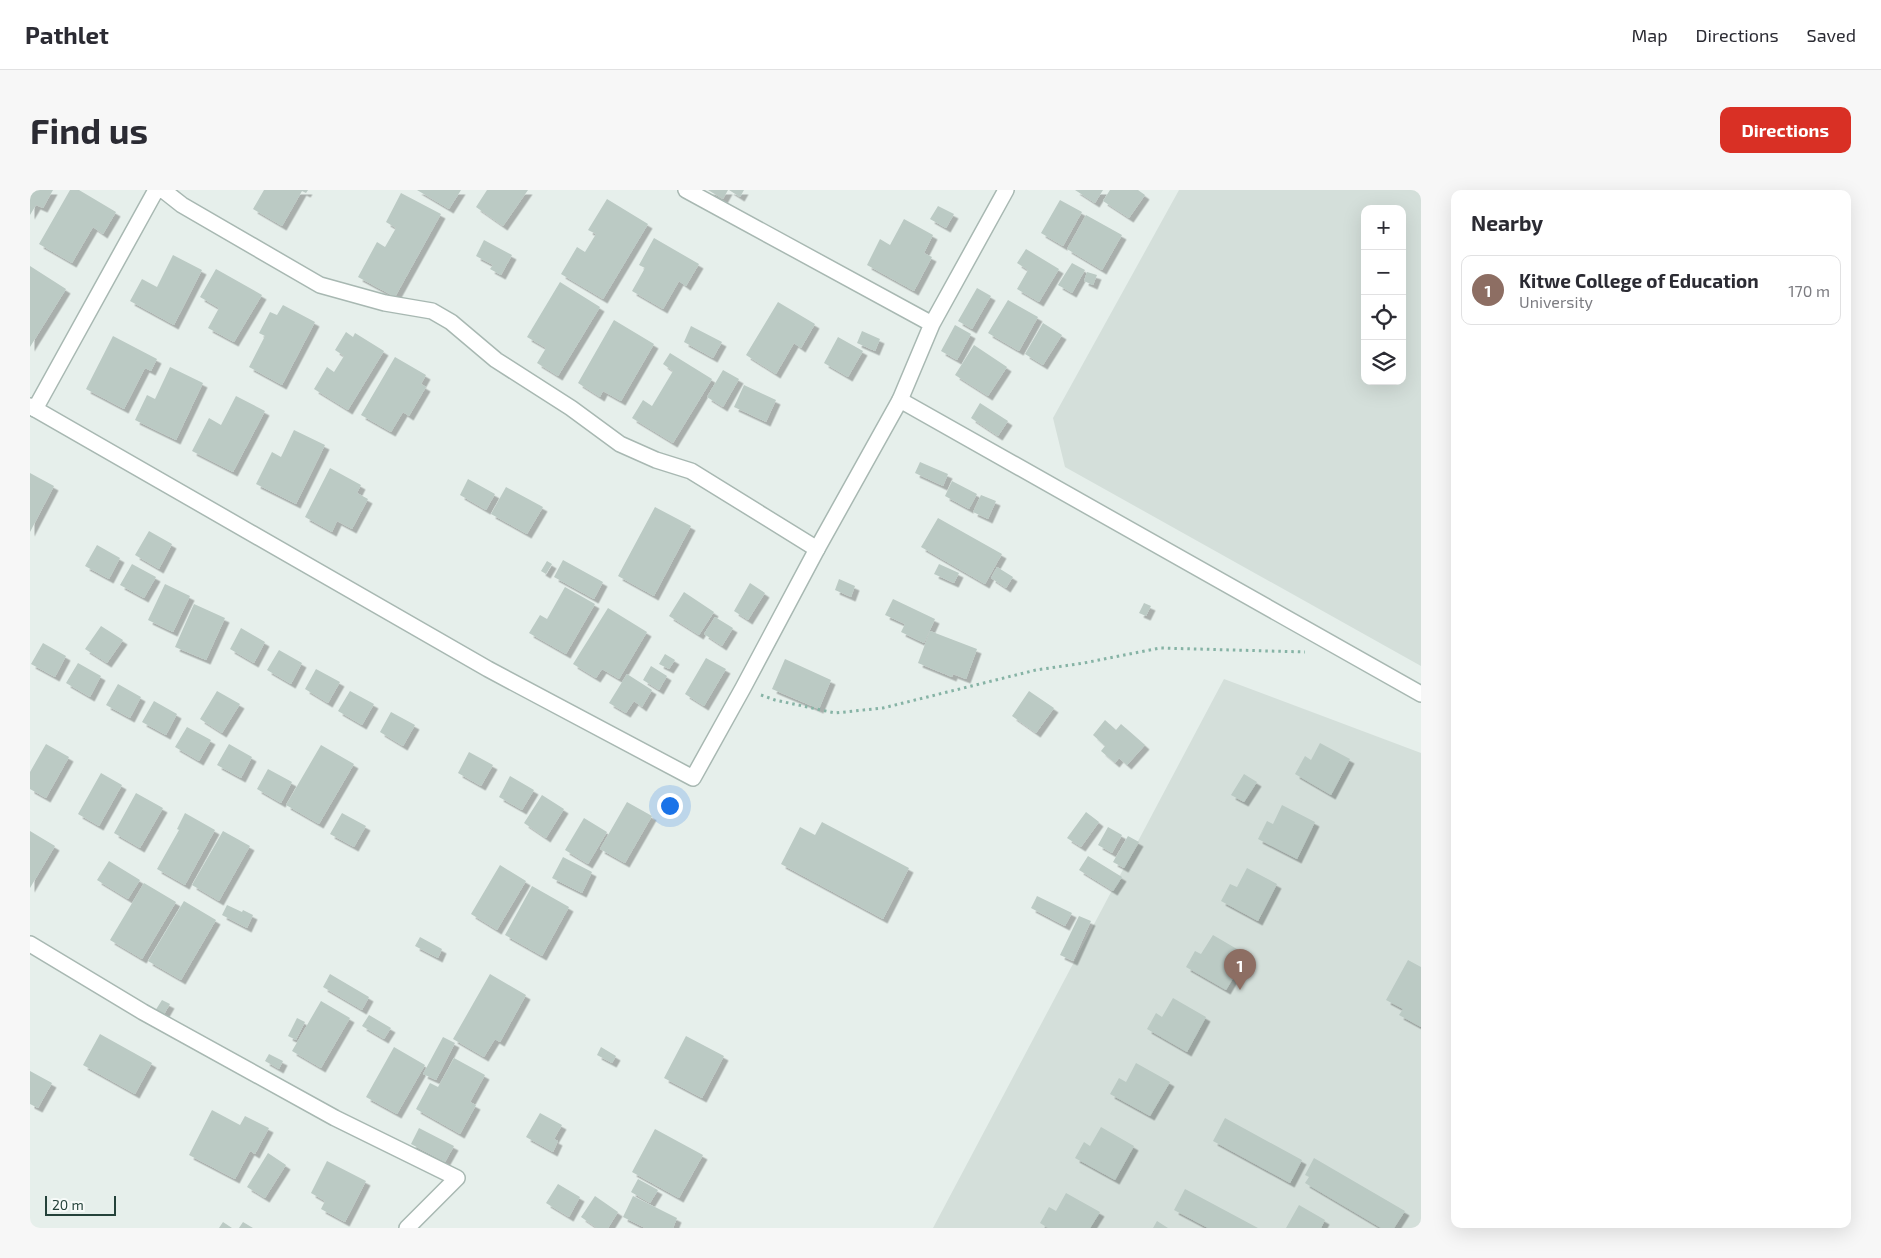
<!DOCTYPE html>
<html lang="en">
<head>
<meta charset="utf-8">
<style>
  body { margin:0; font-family:"Exo 2",sans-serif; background:#f7f7f7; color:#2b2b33 }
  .controls { position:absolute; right:15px; top:15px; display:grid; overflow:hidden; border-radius:10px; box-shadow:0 5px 20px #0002 }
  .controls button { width:45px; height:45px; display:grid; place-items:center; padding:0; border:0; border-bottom:1px solid #e1e1e2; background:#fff; color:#2b2b33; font:25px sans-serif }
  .scale { position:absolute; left:15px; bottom:12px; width:71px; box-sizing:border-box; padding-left:5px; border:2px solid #24423a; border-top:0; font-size:14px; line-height:18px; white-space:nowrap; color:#24423a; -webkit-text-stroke:4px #f7fbf9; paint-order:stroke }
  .you { position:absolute; left:639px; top:615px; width:18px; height:18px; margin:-12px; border:4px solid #fff; border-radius:50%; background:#1a73e8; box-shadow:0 0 0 8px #1a73e833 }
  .badge { display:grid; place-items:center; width:32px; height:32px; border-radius:50%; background:#d93025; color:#fff; font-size:16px; font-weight:700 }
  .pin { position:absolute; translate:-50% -41px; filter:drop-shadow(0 1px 2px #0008) }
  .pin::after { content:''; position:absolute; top:26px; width:18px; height:15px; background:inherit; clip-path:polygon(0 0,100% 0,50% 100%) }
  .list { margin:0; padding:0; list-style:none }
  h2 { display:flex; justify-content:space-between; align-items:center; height:65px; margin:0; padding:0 20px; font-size:21px }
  h2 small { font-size:16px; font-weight:400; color:#7c7c81 }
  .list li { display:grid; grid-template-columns:32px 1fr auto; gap:15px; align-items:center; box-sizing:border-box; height:70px; margin:0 10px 10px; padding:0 10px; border:1px solid #e1e1e2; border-radius:10px }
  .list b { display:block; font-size:19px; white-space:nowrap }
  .list p { margin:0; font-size:16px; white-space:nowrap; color:#7c7c81 }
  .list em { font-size:16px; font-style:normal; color:#7c7c81 }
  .icon { flex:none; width:28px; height:28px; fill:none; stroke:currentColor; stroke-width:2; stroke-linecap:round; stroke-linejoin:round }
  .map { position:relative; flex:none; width:1391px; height:1038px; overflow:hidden; border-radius:10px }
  header { display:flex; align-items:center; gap:30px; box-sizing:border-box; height:70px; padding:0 25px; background:#fff; border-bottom:1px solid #e1e1e2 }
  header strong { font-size:24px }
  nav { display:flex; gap:28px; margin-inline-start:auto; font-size:18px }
  .intro { display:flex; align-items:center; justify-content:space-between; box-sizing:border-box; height:120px; padding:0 30px }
  h1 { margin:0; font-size:35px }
  .button { padding:12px 22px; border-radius:10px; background:#d93025; color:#fff; font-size:18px; font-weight:700 }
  main { display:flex; gap:30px; padding:0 30px }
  aside { flex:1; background:#fff; border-radius:10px; box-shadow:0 5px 20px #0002 }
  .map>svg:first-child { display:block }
  .built { fill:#d4dfda; fill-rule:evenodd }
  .building { fill:#bbcac4; filter:url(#shadow) }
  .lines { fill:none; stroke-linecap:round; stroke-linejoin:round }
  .minor-casing { stroke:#a8b8b2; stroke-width:18 }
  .tertiary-casing { stroke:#a8b8b2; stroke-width:18 }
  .path { stroke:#86b3a5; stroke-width:3; stroke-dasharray:2.5 4; stroke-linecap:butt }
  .minor { stroke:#fff; stroke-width:15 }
  .tertiary { stroke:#fff; stroke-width:15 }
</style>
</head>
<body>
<header>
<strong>Pathlet</strong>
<nav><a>Map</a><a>Directions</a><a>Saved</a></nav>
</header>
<div class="intro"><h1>Find us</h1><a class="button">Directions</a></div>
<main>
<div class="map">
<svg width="1391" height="1038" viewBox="0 0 1391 1038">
  <defs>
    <filter id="shadow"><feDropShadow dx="4.5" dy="4.5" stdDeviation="0" flood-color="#0004"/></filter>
  </defs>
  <rect width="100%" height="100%" fill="#e6efeb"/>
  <path class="built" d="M 1149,0 L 1391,0 L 1391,476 L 1035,277 L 1023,228 ZM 1335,19 L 1372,19 L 1372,191 L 1335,191 Z
    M 1194,489 L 1391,563 L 1391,1038 L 903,1038 Z"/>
  <path class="building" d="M 0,0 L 23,0 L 13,18 L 6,15 L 0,25 Z
    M 40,0 L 49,0 L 86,22 L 73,44 L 63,37 L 42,73 L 9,54 Z
    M 234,0 L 278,0 L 276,3 L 272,1 L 252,36 L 223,19 Z
    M 387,0 L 431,0 L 419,19 Z
    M 457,0 L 498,0 L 473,36 L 446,17 Z
    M 678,0 L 698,0 L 693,9 Z
    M 699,0 L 714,0 L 710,7 Z
    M 1045,0 L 1073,0 L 1065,13 Z
    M 1080,0 L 1108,0 L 1115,5 L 1099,28 L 1073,11 Z
    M 371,3 L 411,24 L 365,107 L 328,87 L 347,52 L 355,57 L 366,38 L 356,32 Z
    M 577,9 L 618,34 L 573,109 L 531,84 L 547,57 L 555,62 L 566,44 L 558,40 Z
    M 1030,10 L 1052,22 L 1033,56 L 1011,43 Z
    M 908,16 L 924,24 L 916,38 L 900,29 Z
    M 1056,25 L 1092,45 L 1072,80 L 1037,59 Z
    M 874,29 L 903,45 L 894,63 L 902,67 L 884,101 L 837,75 L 850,49 L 860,55 Z
    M 624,48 L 669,74 L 656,96 L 649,91 L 633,119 L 602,101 L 615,78 L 609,75 Z
    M 454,50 L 482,65 L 471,85 L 460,79 L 463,75 L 446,66 Z
    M 996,59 L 1029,79 L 1009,112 L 987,99 L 998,80 L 987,73 Z
    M 143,65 L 172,80 L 144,135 L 100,111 L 112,89 L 127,97 Z
    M 1042,73 L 1055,80 L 1042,103 L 1028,95 Z
    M 0,76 L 36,99 L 0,157 Z
    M 186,79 L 232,105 L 204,152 L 178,138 L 189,118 L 170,107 Z
    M 1057,82 L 1067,85 L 1063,95 L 1054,91 Z
    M 530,92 L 570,117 L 528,186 L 507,173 L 516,158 L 497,147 Z
    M 947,98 L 961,106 L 942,139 L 928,131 Z
    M 978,110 L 1008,127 L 989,161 L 958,143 Z
    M 748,112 L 785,134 L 771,158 L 764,153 L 746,184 L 716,165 Z
    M 253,115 L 285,132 L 252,195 L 219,177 L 235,146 L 229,143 L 240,122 L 247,125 Z
    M 584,130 L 624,154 L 591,211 L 573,201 L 570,207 L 548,193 Z
    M 1013,133 L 1032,145 L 1013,175 L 995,164 Z
    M 925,135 L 941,144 L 927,170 L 911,161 Z
    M 661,136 L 692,152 L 683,168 L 654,152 Z
    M 832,141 L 850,149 L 845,161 L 827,153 Z
    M 316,142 L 323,147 L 325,143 L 354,161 L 318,220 L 284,199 L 297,177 L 304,182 L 314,166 L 305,160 Z
    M 83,146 L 127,169 L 121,181 L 115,178 L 94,219 L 56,199 Z
    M 808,147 L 833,161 L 818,187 L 794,173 Z
    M 944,155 L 977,177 L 958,206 L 925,185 Z
    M 640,163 L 682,189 L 643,253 L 602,228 L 613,210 L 622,216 L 643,181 L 633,174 Z
    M 365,167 L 396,185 L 391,194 L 396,197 L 379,226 L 373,222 L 361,242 L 331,225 Z
    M 140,177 L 173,193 L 146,250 L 105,230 L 117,205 L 125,209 Z
    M 693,180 L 709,189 L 693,217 L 677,207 Z
    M 714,195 L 746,210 L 736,232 L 704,217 Z
    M 206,206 L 235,221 L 203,282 L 162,261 L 179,228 L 191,235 Z
    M 950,213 L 978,231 L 968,246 L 941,228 Z
    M 264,240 L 295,255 L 266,314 L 226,294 L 242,262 L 251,267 Z
    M 890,272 L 918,284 L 913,296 L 885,283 Z
    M 300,278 L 331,295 L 327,303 L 338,309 L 322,339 L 307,331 L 302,342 L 275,327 Z
    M 0,283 L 24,296 L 0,342 Z
    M 438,289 L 465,304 L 456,320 L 430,305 Z
    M 922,291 L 947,304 L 939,319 L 915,306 Z
    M 476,297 L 513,317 L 497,344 L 461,324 Z
    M 951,305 L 966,311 L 958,329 L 943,322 Z
    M 625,317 L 661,336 L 624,406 L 588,386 Z
    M 908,328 L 972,364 L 955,394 L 891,357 Z
    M 119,341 L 142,354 L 129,379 L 105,365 Z
    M 67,355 L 90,368 L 79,389 L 55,376 Z
    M 533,370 L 573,392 L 564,409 L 524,387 Z
    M 517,371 L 522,374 L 516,384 L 511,381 Z
    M 102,374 L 126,387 L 114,408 L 90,395 Z
    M 909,374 L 929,383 L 924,393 L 904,384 Z
    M 967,377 L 983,387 L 976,398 L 961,388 Z
    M 809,389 L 825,396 L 821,407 L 805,400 Z
    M 720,393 L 735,403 L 718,430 L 704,421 Z
    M 135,394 L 160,406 L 143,442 L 118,430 Z
    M 535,397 L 565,414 L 536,464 L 499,443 L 510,425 L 517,429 Z
    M 654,402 L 684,422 L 669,445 L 639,426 Z
    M 863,409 L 905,429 L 894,453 L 871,442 L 875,434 L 855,425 Z
    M 1114,413 L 1121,416 L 1116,426 L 1109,423 Z
    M 164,414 L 195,428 L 176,470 L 145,457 Z
    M 578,418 L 617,442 L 589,489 L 572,479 L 566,488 L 543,474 Z
    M 685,427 L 703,438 L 692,456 L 674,444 Z
    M 71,436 L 93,450 L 77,473 L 55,459 Z
    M 211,438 L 235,452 L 224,473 L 200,459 Z
    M 900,441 L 947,459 L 936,489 L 923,484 L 922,487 L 888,473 Z
    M 13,453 L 36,466 L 25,487 L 1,474 Z
    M 249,460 L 272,473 L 261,494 L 237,480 Z
    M 635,464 L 645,470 L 639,479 L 629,474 Z
    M 676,468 L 696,479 L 674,516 L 655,504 Z
    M 755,469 L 801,490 L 789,519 L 742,499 Z
    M 48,473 L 71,486 L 60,507 L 36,493 Z
    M 621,476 L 637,486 L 629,500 L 613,490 Z
    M 286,479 L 310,492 L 298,513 L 275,499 Z
    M 597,484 L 622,500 L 612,517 L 604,511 L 596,523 L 579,513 Z
    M 88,494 L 111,507 L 100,528 L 76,515 Z
    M 187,501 L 210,514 L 192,543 L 170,529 Z
    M 320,501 L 344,514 L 332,535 L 308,521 Z
    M 999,501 L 1024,518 L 1006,543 L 982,526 Z
    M 124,511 L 147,524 L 136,545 L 112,532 Z
    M 361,522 L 385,535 L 373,556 L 350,542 Z
    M 1075,530 L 1086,540 L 1091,534 L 1115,555 L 1097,575 L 1089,568 L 1085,573 L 1071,561 L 1075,556 L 1063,545 Z
    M 157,537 L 181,550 L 169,571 L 145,557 Z
    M 1290,553 L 1320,569 L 1301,605 L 1265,584 L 1275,566 L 1281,570 Z
    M 16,554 L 39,567 L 16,608 L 0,599 L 0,582 Z
    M 199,554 L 222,567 L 211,588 L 187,575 Z
    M 291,555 L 324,574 L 289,634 L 256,615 Z
    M 439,562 L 463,575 L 451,596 L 428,583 Z
    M 238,579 L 262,592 L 251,613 L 227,599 Z
    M 71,583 L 92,595 L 69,636 L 48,624 Z
    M 1214,584 L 1227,592 L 1214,612 L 1201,605 Z
    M 480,586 L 504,600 L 492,620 L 469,607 Z
    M 106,603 L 133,618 L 110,658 L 84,643 Z
    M 512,605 L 534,619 L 516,648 L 494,633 Z
    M 597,612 L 622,626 L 595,673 L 570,659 Z
    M 1252,615 L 1285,632 L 1267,669 L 1228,649 L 1237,631 L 1243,634 Z
    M 1056,622 L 1069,632 L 1051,657 L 1037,648 Z
    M 155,623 L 185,640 L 155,695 L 127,679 L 149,640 L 147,639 Z
    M 312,623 L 336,636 L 324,657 L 300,644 Z
    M 554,628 L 577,642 L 558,674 L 535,660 Z
    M 792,632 L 879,678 L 853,729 L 751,674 L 770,637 L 785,645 Z
    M 1078,637 L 1092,645 L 1082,663 L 1068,655 Z
    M 0,641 L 25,656 L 0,698 Z
    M 193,641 L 220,656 L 189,711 L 162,695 Z
    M 1098,646 L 1109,652 L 1094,678 L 1083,672 Z
    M 1058,666 L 1092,687 L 1083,701 L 1049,680 Z
    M 533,667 L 562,682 L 552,703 L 522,688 Z
    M 79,671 L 110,690 L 98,709 L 67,690 Z
    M 470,675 L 496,691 L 467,740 L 441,724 Z
    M 1217,678 L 1247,694 L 1228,731 L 1191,711 L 1200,694 L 1207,697 Z
    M 114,693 L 146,712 L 112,769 L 80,750 Z
    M 502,696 L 539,717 L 512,766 L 475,745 Z
    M 1007,706 L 1042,723 L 1035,736 L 1001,718 Z
    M 154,711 L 186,730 L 151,790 L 118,771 Z
    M 197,715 L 212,722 L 213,720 L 223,725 L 217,738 L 192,725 Z
    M 1049,726 L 1061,731 L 1043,771 L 1030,765 Z
    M 1183,745 L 1212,762 L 1205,776 L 1209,778 L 1196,800 L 1156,777 L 1165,761 L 1171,764 Z
    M 390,747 L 412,759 L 408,768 L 385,756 Z
    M 1378,770 L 1391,777 L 1391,837 L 1369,825 L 1373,819 L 1356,810 Z
    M 300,784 L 339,807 L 332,820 L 293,797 Z
    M 460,784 L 496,805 L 470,852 L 465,849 L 454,867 L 423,849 Z
    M 1143,808 L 1176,827 L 1157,862 L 1117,839 L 1126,823 L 1132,827 Z
    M 132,810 L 140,814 L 133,826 L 125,821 Z
    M 291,811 L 320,828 L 291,878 L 262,861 Z
    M 339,825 L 361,838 L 354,849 L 332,836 Z
    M 267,828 L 275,832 L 266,850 L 258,846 Z
    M 70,844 L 122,873 L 105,904 L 53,875 Z
    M 656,846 L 694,866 L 672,908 L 634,888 Z
    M 413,847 L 425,853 L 406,890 L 393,884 Z
    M 364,857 L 395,875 L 367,924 L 336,907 Z
    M 571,857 L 586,866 L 582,873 L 567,865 Z
    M 239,864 L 253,871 L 249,879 L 235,871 Z
    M 424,868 L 455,885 L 440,912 L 446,915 L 430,944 L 386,919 L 400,893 L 408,897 Z
    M 1106,873 L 1140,892 L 1120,926 L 1080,904 L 1089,888 L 1096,892 Z
    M 0,881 L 22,893 L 8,918 L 0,914 Z
    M 182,920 L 210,935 L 215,926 L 239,938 L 225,964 L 220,961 L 205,989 L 159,965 Z
    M 510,923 L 532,935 L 524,949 L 528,951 L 523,962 L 496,947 Z
    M 1195,928 L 1272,970 L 1260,993 L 1183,951 Z
    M 1071,937 L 1104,956 L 1085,990 L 1045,968 L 1054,952 L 1060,956 Z
    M 389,938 L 424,956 L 415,972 L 381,954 Z
    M 625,939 L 673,965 L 649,1008 L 602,982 Z
    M 238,963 L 256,975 L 235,1008 L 217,997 Z
    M 1284,968 L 1375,1021 L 1364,1038 L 1351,1038 L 1275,993 L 1279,987 L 1275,985 Z
    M 297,971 L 336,991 L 315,1032 L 291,1019 L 295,1011 L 281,1003 Z
    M 608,989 L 628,1000 L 620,1013 L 601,1002 Z
    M 528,994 L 550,1007 L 539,1027 L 516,1013 Z
    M 1155,999 L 1228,1038 L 1178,1038 L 1144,1020 Z
    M 1036,1003 L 1070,1022 L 1060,1038 L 1018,1038 L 1010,1033 L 1019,1017 L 1026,1021 Z
    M 565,1006 L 588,1022 L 578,1038 L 567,1038 L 551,1027 Z
    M 603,1006 L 647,1028 L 643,1038 L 615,1038 L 593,1027 Z
    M 1269,1015 L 1295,1030 L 1291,1038 L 1256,1038 Z
    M 1127,1031 L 1138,1038 L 1123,1038 Z
    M 193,1032 L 202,1038 L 189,1038 Z
    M 213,1032 L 223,1038 L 209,1038 Z"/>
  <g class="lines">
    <defs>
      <path id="minor" d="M 133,0 L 152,15 L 290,95 L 355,113 L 402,121 L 421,132 L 466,170 L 541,218 L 590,254 L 626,270 L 661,281 L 787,359
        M 656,0 L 902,134
        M 870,210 L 902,134 L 976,0
        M 5,219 L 126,0
        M 0,754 L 113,822 L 305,928 L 427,988 L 377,1038"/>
      <path id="tertiary" d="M 0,216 L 458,479 L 663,588 L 713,498 L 787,359 L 870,210 L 1391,504"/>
    </defs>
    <use href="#minor" class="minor-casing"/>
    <use href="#tertiary" class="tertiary-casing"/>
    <path class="path" d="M 731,505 L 745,510 L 805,523 L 853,518 L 1006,480 L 1054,473 L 1130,458 L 1275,462"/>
    <use href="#minor" class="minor"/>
    <use href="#tertiary" class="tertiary"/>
  </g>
</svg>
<div class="controls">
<button>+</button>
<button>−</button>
<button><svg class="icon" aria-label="locate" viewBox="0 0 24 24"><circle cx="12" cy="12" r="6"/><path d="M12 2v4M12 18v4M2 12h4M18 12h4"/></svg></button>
<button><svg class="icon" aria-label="layers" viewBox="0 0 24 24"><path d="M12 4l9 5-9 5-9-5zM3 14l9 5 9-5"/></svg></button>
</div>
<div class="scale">20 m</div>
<div class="you"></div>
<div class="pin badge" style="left:1210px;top:800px;background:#8d6e63">1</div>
</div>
<aside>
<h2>Nearby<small></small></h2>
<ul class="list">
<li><span class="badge" style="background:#8d6e63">1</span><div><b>Kitwe College of Education</b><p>University</p></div><em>170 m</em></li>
</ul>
</aside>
</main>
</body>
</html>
